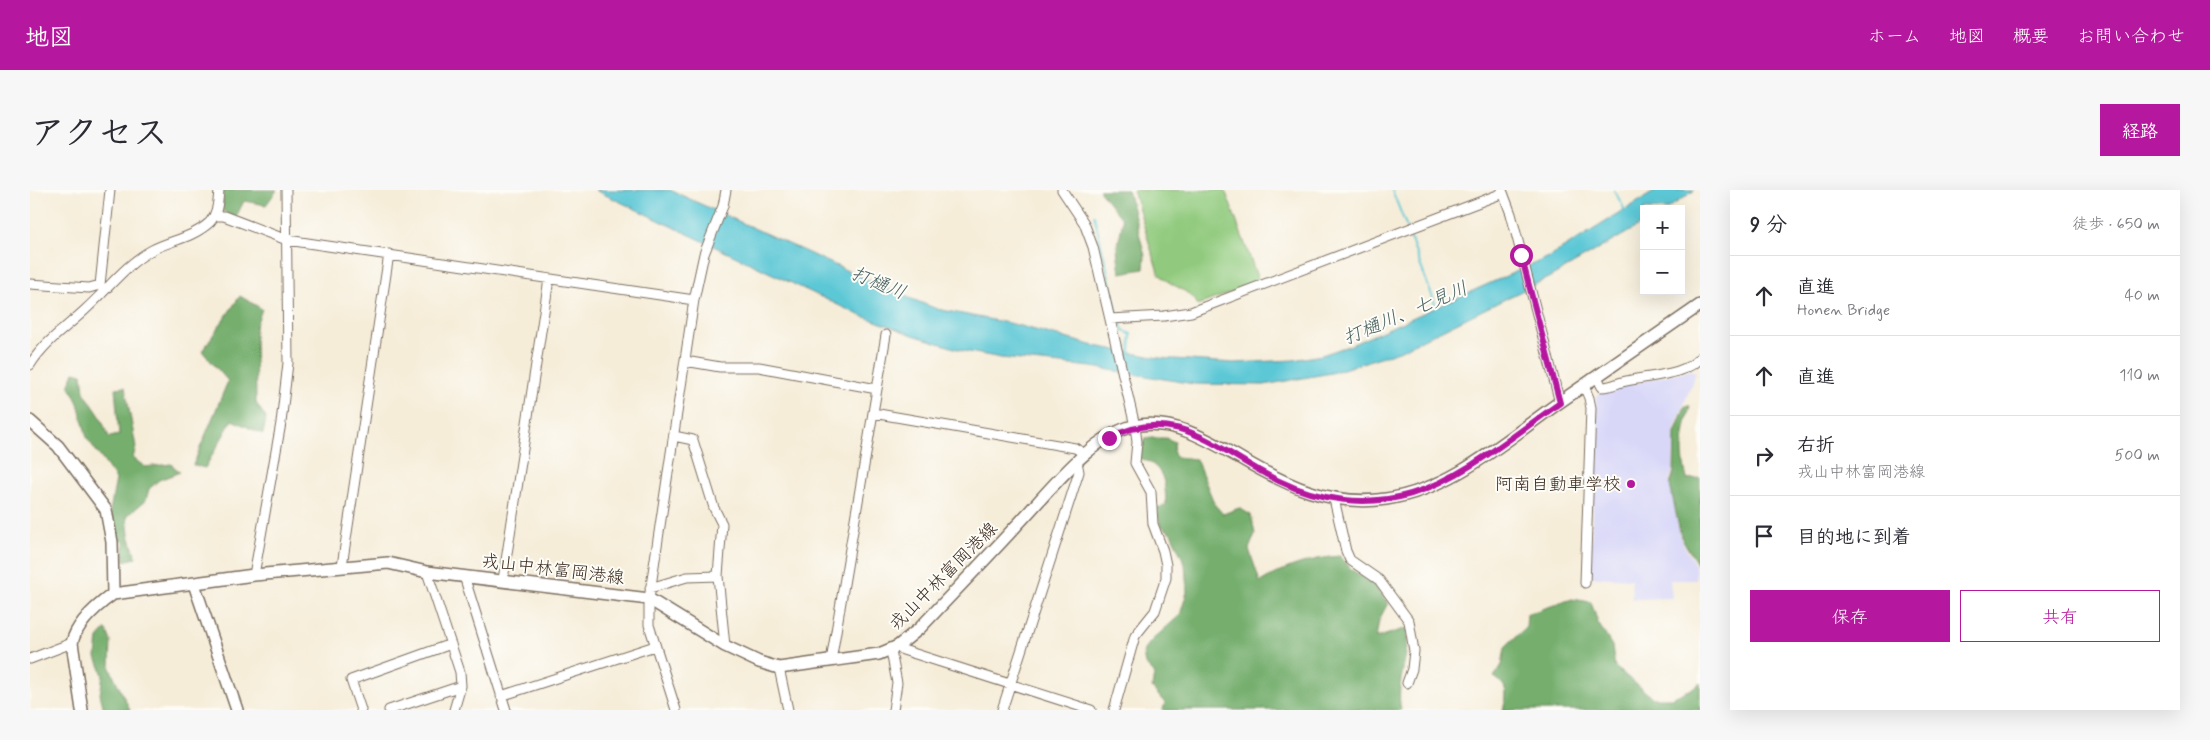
<!DOCTYPE html>
<html lang="ja">
<head>
<meta charset="utf-8">
<style>
  body { margin:0; font-family:Mynerve,"Klee One",sans-serif; background:#f7f7f7; color:#2b2b33 }
  .controls { position:absolute; right:15px; top:15px; display:grid; overflow:hidden; border-radius:0px; box-shadow:0 5px 20px #0002 }
  .controls button { width:45px; height:45px; display:grid; place-items:center; padding:0; border:0; border-bottom:1px solid #e1e1e2; background:#fff; color:#2b2b33; font:25px sans-serif }
  .stop { position:absolute; width:15px; height:15px; margin:-11px; border:4px solid #b5179e; border-radius:50%; background:#fff }
  .stop.end { background:#b5179e; border-color:#fff; box-shadow:0 1px 5px #0008 }
  .list { margin:0; padding:0; list-style:none }
  h2 { display:flex; justify-content:space-between; align-items:center; height:65px; margin:0; padding:0 20px; font-size:21px }
  h2 small { font-size:16px; font-weight:400; color:#7c7c81 }
  .list li { display:grid; grid-template-columns:32px 1fr auto; gap:15px; align-items:center; box-sizing:border-box; height:80px; padding:0 20px; border-top:1px solid #e1e1e2 }
  .list b { display:block; font-size:19px; white-space:nowrap }
  .list p { margin:0; font-size:16px; white-space:nowrap; color:#7c7c81 }
  .list em { font-size:16px; font-style:normal; color:#7c7c81 }
  .actions { display:flex; gap:10px; padding:15px 20px }
  .actions a { flex:1; padding:11px 0; border:1px solid #b5179e; border-radius:0px; text-align:center; font-size:18px; color:#b5179e }
  .actions .main { background:#b5179e; color:#fff }
  .icon { flex:none; width:28px; height:28px; fill:none; stroke:currentColor; stroke-width:2; stroke-linecap:round; stroke-linejoin:round }
  .map { position:relative; flex:none; width:1670px; height:520px; overflow:hidden; border-radius:0px }
  header { display:flex; align-items:center; gap:30px; box-sizing:border-box; height:70px; padding:0 25px; background:#b5179e; color:#fff }
  header strong { font-size:24px }
  nav { display:flex; gap:28px; margin-inline-start:auto; font-size:18px }
  .intro { display:flex; align-items:center; justify-content:space-between; box-sizing:border-box; height:120px; padding:0 30px }
  h1 { margin:0; font-size:35px }
  .button { padding:12px 22px; border-radius:0px; background:#b5179e; color:#fff; font-size:18px; font-weight:700 }
  main { display:flex; gap:30px; padding:0 30px }
  aside { flex:1; background:#fff; border-radius:0px; box-shadow:0 5px 20px #0002 }
  .map>svg:first-child { display:block }
  .built { fill:#d8d7f8 }
  .green { fill:#91ca7e; stroke:#667a4e }
  .forest { fill:#74ae6d; stroke:#586c46 }
  .water { fill:#5cc7d5; stroke:#4c787a }
  .lines { fill:none; stroke-linecap:round; stroke-linejoin:round }
  .stream { stroke:#5cc7d5; stroke-width:2 }
  .minor-casing { stroke:#7c6e5f; stroke-width:11 }
  .major-casing { stroke:#7c6e5f; stroke-width:14 }
  .minor { stroke:#fff; stroke-width:9 }
  .major { stroke:#fff; stroke-width:11 }
  .route { stroke:#b5179e; stroke-width:6 }
  .poi-dot { fill:#b5179e; stroke:#fdfcf7; stroke-width:2 }
  .labels { text-anchor:middle; stroke-width:4; stroke-linejoin:round; paint-order:stroke }
  .poi-label { font-size:18px; fill:#3b2a1e; stroke:#fdfcf7; text-anchor:end }
  .street-label { font-size:18px; fill:#3b2a1e; stroke:#fdfcf7 }
  .water-label { font-size:19px; font-style:italic; fill:#47615e; stroke:#fdfcf7 }
</style>
</head>
<body>
<header>
<strong>地図</strong>
<nav><a>ホーム</a><a>地図</a><a>概要</a><a>お問い合わせ</a></nav>
</header>
<div class="intro"><h1>アクセス</h1><a class="button">経路</a></div>
<main>
<div class="map">
<svg width="1670" height="520" viewBox="0 0 1670 520">
  <rect width="100%" height="100%" fill="#fdfcf7"/>
  <filter id="ink" filterUnits="userSpaceOnUse"><feTurbulence type="fractalNoise" baseFrequency=".02" numOctaves="2"/><feDisplacementMap in="SourceGraphic" scale="10" xChannelSelector="R" yChannelSelector="G"/><feConvolveMatrix kernelMatrix="1 2 1 2 8 2 1 2 1" color-interpolation-filters="sRGB"/></filter>
  <filter id="wash" filterUnits="userSpaceOnUse"><feTurbulence type="fractalNoise" baseFrequency=".0096" numOctaves="4" result="noise"/><feDisplacementMap in="SourceGraphic" scale="20" xChannelSelector="R" yChannelSelector="G"/><feGaussianBlur stdDeviation="1.12" result="paint"/><feColorMatrix in="noise" values="0 0 0 0 0 0 0 0 0 0 0 0 0 0 0 0 0 1.4 0 .05"/><feComposite in="paint" operator="in"/></filter>
  <g filter="url(#wash)">
    <rect width="100%" height="100%" fill="#f6edd9"/>
    <path class="built" d="M 1660,180 L 1666,182 L 1644,241 L 1643,280 L 1639,291 L 1650,348 L 1665,375 L 1666,390 L 1640,390 L 1642,408 L 1602,409 L 1601,389 L 1560,387 L 1566,210 L 1568,205 L 1590,196 Z"/>
    <path class="green" d="M 1103,0 L 1195,0 L 1229,92 L 1168,115 C 1160,98 1138,97 1128,82 Z"/>
    <path class="forest" d="M 194,0 L 247,0 L 236,15 L 214,11 L 205,29 L 192,20 Z
      M 1069,0 L 1098,0 L 1115,66 L 1114,79 L 1090,83 L 1087,59 L 1093,30 Z
      M 210,106 L 232,119 L 225,138 L 226,213 L 236,228 L 233,244 L 202,230 L 175,278 L 163,275 L 198,191 L 172,161 Z
      M 44,182 L 52,184 L 54,202 L 70,226 L 79,247 L 89,245 L 85,198 L 95,197 L 106,257 L 103,268 L 115,277 L 141,274 L 150,282 L 129,290 L 119,299 L 116,310 L 97,326 L 99,345 L 106,368 L 94,371 L 94,351 L 86,348 L 80,321 L 86,289 L 57,248 L 48,213 L 39,195 Z
      M 1655,216 L 1660,216 C 1653,245 1650,259 1657,289 L 1670,288 L 1670,384 L 1669,377 L 1651,347 L 1640,295 L 1644,281 L 1645,243 Z
      M 1115,248 L 1136,248 L 1145,252 L 1143,261 L 1146,267 L 1166,269 L 1185,315 L 1193,324 L 1209,318 L 1221,325 L 1225,344 L 1219,359 L 1230,392 C 1255,377 1281,368 1310,366 L 1322,380 L 1344,395 L 1358,413 L 1349,430 L 1346,448 L 1377,438 C 1380,467 1365,493 1371,520 L 1133,520 L 1135,513 L 1122,498 L 1124,483 L 1115,474 L 1113,463 L 1120,452 L 1150,425 L 1157,402 L 1155,374 L 1141,343 L 1130,335 L 1127,318 L 1136,315 C 1135,292 1135,276 1109,268 Z
      M 1542,409 L 1561,412 L 1568,433 L 1582,456 L 1585,477 L 1623,508 L 1641,508 L 1664,498 L 1670,493 L 1670,520 L 1473,520 C 1477,505 1479,496 1464,487 L 1472,475 L 1475,457 L 1496,437 L 1497,424 Z
      M 76,439 L 81,451 L 80,478 L 100,520 L 74,520 L 70,504 L 73,485 L 66,467 L 68,448 Z"/>
    <path class="water" d="M 565,0 L 640,0 L 864,102 L 907,119 L 983,134 L 1065,156 L 1129,168 L 1204,173 L 1263,170 L 1292,165 L 1321,155 L 1519,67 L 1627,0 L 1665,0 L 1637,19 L 1614,19 L 1614,33 L 1520,87 L 1369,161 L 1301,183 L 1234,195 L 1164,194 L 1062,177 L 971,168 L 934,161 L 883,145 L 827,124 Z"/>
    <g class="lines">
      <path class="stream" d="M 1362,0 L 1377,38
        M 1584,0 L 1596,22
        M 1064,25 L 1088,125
        M 1378,42 L 1407,119
        M 1090,132 L 1093,141 L 1101,144 L 1100,163"/>
    </g>
  </g>
  <g filter="url(#ink)">
    <g class="lines">
      <defs>
        <path id="minor" d="M 1032,0 L 1054,33 L 1063,57 L 1105,236 L 1107,252 L 1105,273 L 1121,302 L 1123,334 L 1133,361 L 1136,375 L 1136,388 L 1125,421 L 1105,446 L 1084,520
          M 1472,0 L 1481,24 L 1530,213
          M 185,26 L 194,26 L 257,50 L 664,110
          M 0,94 L 59,98 L 70,95
          M 74,100 L 70,95 L 80,0
          M 1080,129 L 1134,126 L 1161,122 L 1473,3
          M 655,171 L 690,177 L 729,177 L 847,199 L 801,471
          M 0,175 C 15,151 36,138 56,119 C 78,99 96,74 122,60 C 141,50 163,48 180,32 C 188,23 188,11 189,0
          M 1567,187 L 1572,197 C 1580,197 1585,194 1592,192 C 1613,186 1658,186 1670,167
          M 1554,196 L 1559,208 L 1561,218 L 1555,393
          M 847,199 L 856,145
          M 843,223 L 1045,258 L 1055,264
          M 644,246 L 663,250 L 684,318 L 692,334 L 688,386 L 695,456
          M 1304,309 L 1316,361 L 1320,370 L 1349,390 L 1379,431 L 1384,461 L 1382,479 L 1377,493
          M 312,376 L 359,64
          M 397,382 L 430,482 L 431,496 L 424,520
          M 224,385 L 251,233 L 258,173 L 256,0
          M 434,386 L 476,520
          M 473,390 L 519,89
          M 620,398 L 657,387 L 688,386
          M 868,456 L 873,460 L 1061,520
          M 861,461 L 867,493 L 863,520
          M 0,469 L 42,453
          M 749,478 L 758,520
          M 471,506 L 625,456
          M 331,520 L 321,490 L 421,454
          M 359,520 L 431,496
          M 646,520 L 619,435 L 619,409 L 664,110 L 674,64 L 693,16 L 696,0
          M 972,520 L 1049,282 L 1047,272"/>
        <path id="major" d="M 0,231 L 28,256 L 76,320 L 82,352 L 83,404
          M 164,394 L 207,520
          M 83,404 L 224,385 L 358,373 L 397,382 L 619,409 L 695,456 L 729,472 L 749,478 L 849,464 L 868,456 L 890,438 C 922,404 955,370 987,335 C 1017,304 1061,245 1104,236 C 1143,228 1178,250 1210,268 C 1256,295 1301,317 1356,309 C 1421,300 1475,251 1527,214 C 1575,181 1622,148 1670,115
          M 52,520 L 42,453 C 46,434 68,415 83,404"/>
      </defs>
      <use href="#minor" class="minor-casing"/>
      <use href="#major" class="major-casing"/>
      <use href="#minor" class="minor"/>
      <use href="#major" class="major"/>
    </g>
  </g>
  <g class="lines" filter="url(#ink)">
    <path class="route" d="M 1079,248 C 1148,212 1190,263 1249,291 C 1290,311 1337,317 1381,304 C 1434,288 1485,244 1530,213 L 1491,65"/>
  </g>
  <circle class="poi-dot" cx="1601" cy="294" r="5"/>
  <g class="labels">
    <g class="poi-label">
      <text x="1591" y="300">阿南自動車学校</text>
    </g>
    <g class="street-label">
      <text transform="translate(523 379) rotate(7)" y="6">戎山中林富岡港線</text>
      <text transform="translate(913 386) rotate(-45)" y="6">戎山中林富岡港線</text>
    </g>
    <g class="water-label">
      <text transform="translate(849 92) rotate(22)" y="7">打樋川</text>
      <text transform="translate(1375 122) rotate(-23)" y="7">打樋川、七見川</text>
    </g>
  </g>
</svg>
<div class="controls">
<button>+</button>
<button>−</button>
</div>
<div class="stop" style="left:1491px;top:65px"></div>
<div class="stop end" style="left:1079px;top:248px"></div>
</div>
<aside>
<h2>9 分<small>徒歩 · 650 m</small></h2>
<ul class="list">
<li><svg class="icon" aria-label="ahead" viewBox="0 0 24 24"><path d="M12 20V5M6 11l6-6 6 6"/></svg><div><b>直進</b><p>Honen Bridge</p></div><em>40 m</em></li>
<li><svg class="icon" aria-label="ahead" viewBox="0 0 24 24"><path d="M12 20V5M6 11l6-6 6 6"/></svg><div><b>直進</b></div><em>110 m</em></li>
<li><svg class="icon" aria-label="right" viewBox="0 0 24 24"><path d="M7 20v-9h11M14 6l5 5-5 5"/></svg><div><b>右折</b><p>戎山中林富岡港線</p></div><em>500 m</em></li>
<li><svg class="icon" aria-label="arrive" viewBox="0 0 24 24"><path d="M6 21V4h12l-3 4 3 4H6"/></svg><div><b>目的地に到着</b></div></li>
</ul>
<div class="actions"><a class="main">保存</a><a>共有</a></div>
</aside>
</main>
</body>
</html>
